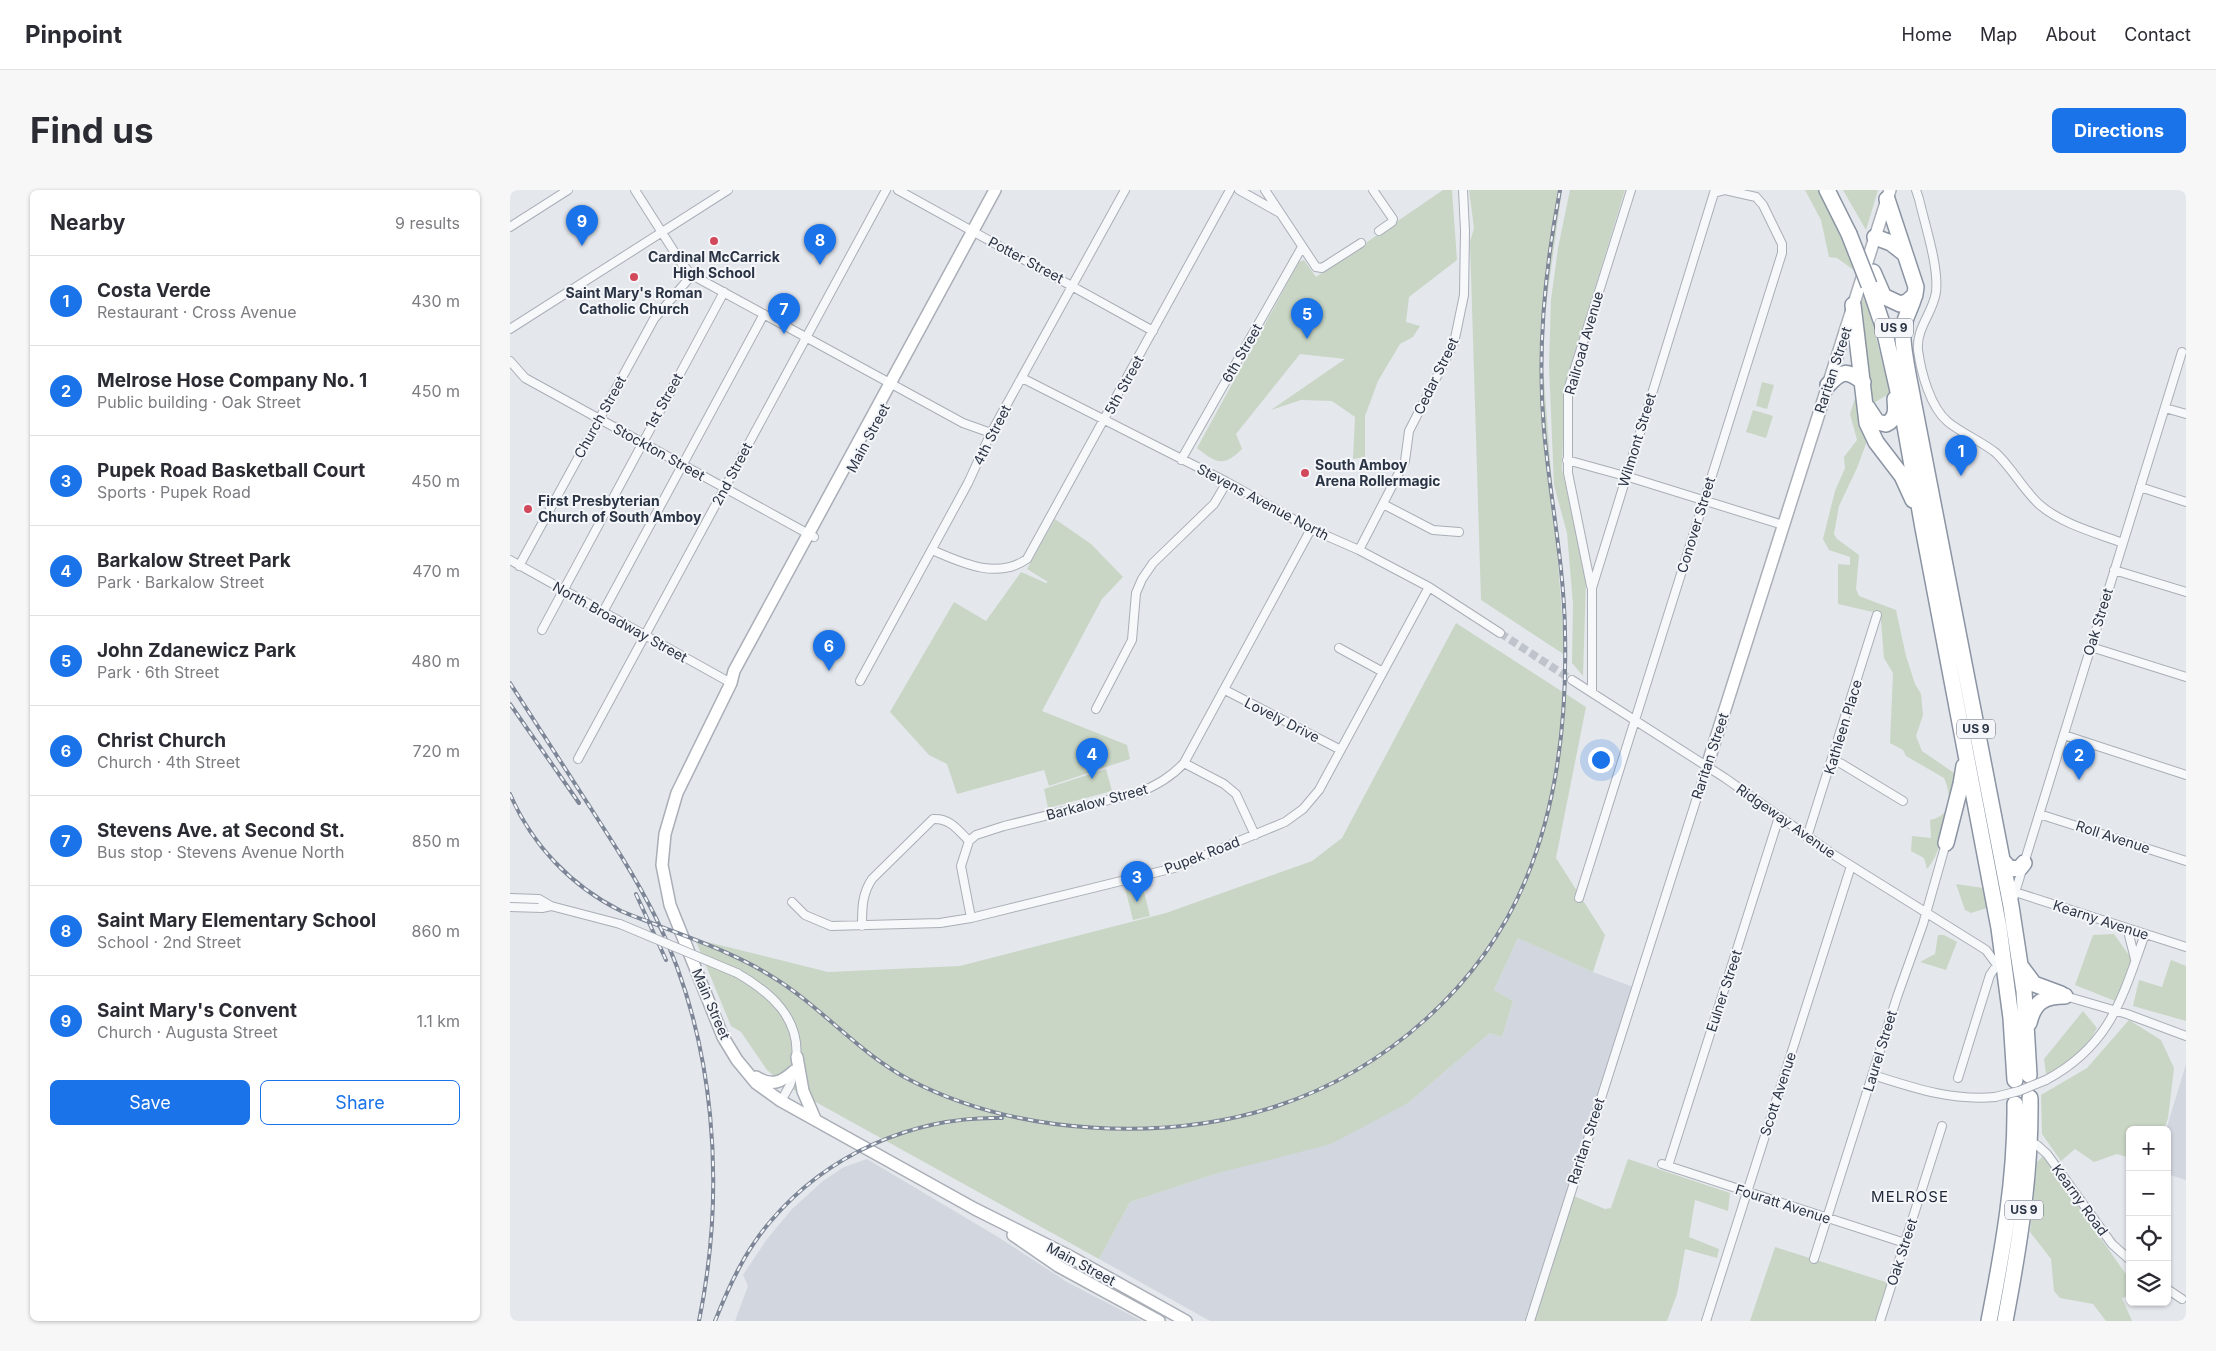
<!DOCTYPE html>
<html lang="en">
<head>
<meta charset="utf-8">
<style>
  body { margin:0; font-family:Inter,sans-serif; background:#f7f7f7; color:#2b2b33 }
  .controls { position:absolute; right:15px; bottom:15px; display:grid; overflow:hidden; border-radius:8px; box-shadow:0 1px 4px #0004 }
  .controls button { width:45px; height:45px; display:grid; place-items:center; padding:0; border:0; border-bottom:1px solid #e1e1e2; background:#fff; color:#2b2b33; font:25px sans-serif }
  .you { position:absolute; left:1090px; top:569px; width:18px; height:18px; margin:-12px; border:4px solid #fff; border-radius:50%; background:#1a73e8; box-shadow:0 0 0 8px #1a73e833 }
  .badge { display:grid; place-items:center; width:32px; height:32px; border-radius:50%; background:#1a73e8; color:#fff; font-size:16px; font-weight:700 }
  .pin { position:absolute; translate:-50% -41px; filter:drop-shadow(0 1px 2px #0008) }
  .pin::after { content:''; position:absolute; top:26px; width:18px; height:15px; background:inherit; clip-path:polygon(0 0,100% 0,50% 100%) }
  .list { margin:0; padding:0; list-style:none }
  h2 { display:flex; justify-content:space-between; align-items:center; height:65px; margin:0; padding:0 20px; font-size:21px }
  h2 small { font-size:16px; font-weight:400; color:#7c7c81 }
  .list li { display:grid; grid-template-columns:32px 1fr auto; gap:15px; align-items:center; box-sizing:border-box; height:90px; padding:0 20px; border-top:1px solid #e1e1e2 }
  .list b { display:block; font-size:19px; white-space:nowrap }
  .list p { margin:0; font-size:16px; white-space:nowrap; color:#7c7c81 }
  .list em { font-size:16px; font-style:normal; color:#7c7c81 }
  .actions { display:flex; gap:10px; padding:15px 20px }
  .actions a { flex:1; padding:11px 0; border:1px solid #1a73e8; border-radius:8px; text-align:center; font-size:18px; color:#1a73e8 }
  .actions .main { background:#1a73e8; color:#fff }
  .icon { flex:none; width:28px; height:28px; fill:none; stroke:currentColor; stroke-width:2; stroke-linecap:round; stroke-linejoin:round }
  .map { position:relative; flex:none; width:1676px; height:1131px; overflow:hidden; border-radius:8px }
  header { display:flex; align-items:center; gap:30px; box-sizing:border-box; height:70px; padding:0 25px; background:#fff; border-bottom:1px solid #e1e1e2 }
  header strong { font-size:24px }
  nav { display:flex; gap:28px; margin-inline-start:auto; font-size:18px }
  .intro { display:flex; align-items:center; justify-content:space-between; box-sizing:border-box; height:120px; padding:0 30px }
  h1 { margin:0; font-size:35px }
  .button { padding:12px 22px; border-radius:8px; background:#1a73e8; color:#fff; font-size:18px; font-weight:700 }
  main { display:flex; gap:30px; padding:0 30px }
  aside { flex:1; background:#fff; border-radius:8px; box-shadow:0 1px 4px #0004 }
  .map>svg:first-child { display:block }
  .built { fill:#d2d6de }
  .green { fill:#c9d6c5 }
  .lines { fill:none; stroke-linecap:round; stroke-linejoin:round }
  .street-tunnel { stroke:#bfc3cb; stroke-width:8; stroke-dasharray:8 4; stroke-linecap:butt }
  .street-casing { stroke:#a9aeb7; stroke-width:10 }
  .secondary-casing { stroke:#a9aeb7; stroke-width:14 }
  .highway-casing { stroke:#8b94a3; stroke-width:18 }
  .street { stroke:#f7f8fa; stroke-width:8 }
  .secondary { stroke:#fff; stroke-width:11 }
  .highway { stroke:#fff; stroke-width:15 }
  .rail-casing { stroke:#7d8696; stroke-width:4 }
  .rail { stroke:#f4f6f9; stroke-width:2; stroke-dasharray:5.5; stroke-linecap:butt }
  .street-bridge-casing { stroke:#a9aeb7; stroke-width:10; stroke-linecap:butt }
  .highway-bridge-casing { stroke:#8b94a3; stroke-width:18; stroke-linecap:butt }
  .street-bridge { stroke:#f7f8fa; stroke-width:8 }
  .highway-bridge { stroke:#fff; stroke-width:15 }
  .poi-dot { fill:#d1495b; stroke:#f4f6f9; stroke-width:2 }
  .labels { text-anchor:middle; stroke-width:4; stroke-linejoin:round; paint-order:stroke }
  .shield { fill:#f4f6f9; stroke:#676e7b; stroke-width:1 }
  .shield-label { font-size:12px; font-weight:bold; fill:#2b3445 }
  .poi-label { font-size:14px; font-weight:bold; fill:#2b3445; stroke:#f4f6f9 }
  .street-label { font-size:14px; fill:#2b3445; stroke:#f4f6f9 }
  .neighbourhood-label { font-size:15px; letter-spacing:1px; fill:#1d2536; stroke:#f4f6f9 }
</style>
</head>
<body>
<header>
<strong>Pinpoint</strong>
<nav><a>Home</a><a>Map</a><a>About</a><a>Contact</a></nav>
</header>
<div class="intro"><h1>Find us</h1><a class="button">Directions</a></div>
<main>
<aside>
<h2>Nearby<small>9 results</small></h2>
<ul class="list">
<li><span class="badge">1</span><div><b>Costa Verde</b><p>Restaurant · Cross Avenue</p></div><em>430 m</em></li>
<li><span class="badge">2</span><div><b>Melrose Hose Company No. 1</b><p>Public building · Oak Street</p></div><em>450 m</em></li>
<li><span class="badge">3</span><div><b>Pupek Road Basketball Court</b><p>Sports · Pupek Road</p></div><em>450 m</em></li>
<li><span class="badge">4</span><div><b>Barkalow Street Park</b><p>Park · Barkalow Street</p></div><em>470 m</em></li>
<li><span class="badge">5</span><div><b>John Zdanewicz Park</b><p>Park · 6th Street</p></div><em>480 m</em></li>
<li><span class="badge">6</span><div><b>Christ Church</b><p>Church · 4th Street</p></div><em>720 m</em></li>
<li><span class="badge">7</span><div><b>Stevens Ave. at Second St.</b><p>Bus stop · Stevens Avenue North</p></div><em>850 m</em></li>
<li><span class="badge">8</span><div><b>Saint Mary Elementary School</b><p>School · 2nd Street</p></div><em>860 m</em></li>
<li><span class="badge">9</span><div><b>Saint Mary's Convent</b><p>Church · Augusta Street</p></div><em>1.1 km</em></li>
</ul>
<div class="actions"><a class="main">Save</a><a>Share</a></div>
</aside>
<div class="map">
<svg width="1676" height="1131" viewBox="0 0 1676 1131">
  <rect width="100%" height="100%" fill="#e4e7ec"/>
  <path class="built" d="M 1008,748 L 1083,782 L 1126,798 L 1020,1131 L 700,1131 L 589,1069 L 620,1012 L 708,983 L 898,913 L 980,843 L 992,847 L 1003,811 L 984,800 Z
    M 1676,874 L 1676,990 L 1657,984 L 1656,940 Z
    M 357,969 L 488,1047 L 557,1092 L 632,1131 L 225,1131 L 238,1096 L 233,1085 L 257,1049 L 282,1019 L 313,991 L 334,977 Z"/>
  <path class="green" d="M 933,0 L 942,0 L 947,70 L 899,107 L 896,132 L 910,136 L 903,147 L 890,154 L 868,191 L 855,226 L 855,267 L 843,269 L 845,227 L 822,211 L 791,210 L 761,220 L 835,169 L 790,164 L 726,244 L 732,259 C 714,277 707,274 687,258 L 789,72 L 794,70 L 806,87 Z
    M 959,0 L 1052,0 L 1031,151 L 1055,465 L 971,410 L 960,52 L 964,38 Z
    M 1060,0 L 1115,0 L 1055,195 L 1052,279 L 1076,389 L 1073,486 L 1062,473 L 1063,414 L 1057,343 L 1044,295 L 1039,176 L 1041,110 L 1048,58 Z
    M 1295,0 L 1308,0 L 1319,20 L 1345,81 L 1327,68 L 1319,67 L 1311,30 Z
    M 1333,0 L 1368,0 L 1356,40 Z
    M 1353,108 L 1358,115 L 1380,203 L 1362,214 L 1348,122 Z
    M 1252,192 L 1264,195 L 1257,219 L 1246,216 Z
    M 1348,199 L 1357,251 L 1347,278 L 1329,316 L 1324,344 L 1327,349 L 1349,365 L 1346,399 L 1349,406 L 1386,420 L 1396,466 L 1405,494 L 1411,504 L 1413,525 L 1406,546 L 1412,561 L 1447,585 C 1441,609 1433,663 1417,679 L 1414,668 L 1401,661 L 1402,646 L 1421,648 L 1420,630 C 1442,626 1442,606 1434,588 L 1396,566 L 1393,560 L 1380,553 L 1383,483 L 1374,468 L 1371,431 L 1367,423 L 1328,414 L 1328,374 L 1340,375 L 1340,367 L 1319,360 L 1313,349 L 1325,301 L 1335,278 L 1334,267 L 1347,250 L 1340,224 Z
    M 1243,220 L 1263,226 L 1256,248 L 1236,242 Z
    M 545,329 L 581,354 L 613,387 L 592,409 L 532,521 L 617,555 L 620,569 L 539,596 L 534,580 L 447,604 L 437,574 L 419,565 L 380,522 L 444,412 L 476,431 L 511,382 L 536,393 L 538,392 L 517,379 Z
    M 946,433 L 1076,517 L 1046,668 L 1095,745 L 1083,782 L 1008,748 L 984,800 L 1003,811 L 992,847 L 980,843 L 898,913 L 821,954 L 708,983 L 620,1012 L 589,1069 L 275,895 L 257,880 L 231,842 L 221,836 L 185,749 L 318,782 L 450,776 L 656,723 L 802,671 L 832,648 Z
    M 596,579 L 602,601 L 538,618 L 534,599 Z
    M 632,694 L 640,726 L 623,730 L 615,698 Z
    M 1446,694 L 1473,698 L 1477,718 L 1461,723 L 1455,720 Z
    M 1604,744 L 1621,768 L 1618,792 L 1605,811 L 1565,795 L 1583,745 Z
    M 1428,745 L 1434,745 L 1447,752 L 1436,780 L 1410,772 L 1425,764 Z
    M 1661,770 L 1676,776 L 1676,831 L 1623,816 L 1629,790 L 1652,797 Z
    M 1573,821 L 1587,838 L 1566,875 L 1536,884 L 1534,869 Z
    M 1619,830 L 1651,850 L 1664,878 L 1658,928 L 1654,940 L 1620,940 L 1620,968 L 1607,964 L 1584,972 L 1565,959 L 1551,971 L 1532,944 L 1531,905 L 1577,878 Z
    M 1533,966 L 1620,1090 L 1620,1105 L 1612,1108 L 1622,1131 L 1596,1131 L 1583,1114 L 1550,1108 L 1544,1101 L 1541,1069 L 1520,1042 L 1527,972 Z
    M 1118,969 L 1220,1003 L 1218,1021 L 1185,1010 L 1179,1047 L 1209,1059 L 1207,1068 L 1175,1059 L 1167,1104 L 1157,1131 L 1020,1131 L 1059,1004 L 1095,1019 L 1101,1018 Z
    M 1265,1057 L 1382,1094 L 1370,1131 L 1240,1131 Z"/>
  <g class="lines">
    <path class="street-tunnel" d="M 990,443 L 1062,490"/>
    <defs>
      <path id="street" d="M 125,0 L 172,74 L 182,85 L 453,233 L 481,243
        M 388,0 L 643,141
        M 729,0 L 768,22
        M 755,0 L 806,77 L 812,78 L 851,53
        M 863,0 L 883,29 L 882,32 L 869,41
        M 1406,0 L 1409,9 C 1415,35 1429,77 1426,102 C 1423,123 1406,138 1408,160 C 1411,182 1420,217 1438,232 C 1453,244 1471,251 1486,263 C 1503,279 1513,300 1530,315 C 1552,334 1586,343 1613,353
        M 0,37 L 58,0
        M 0,139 L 218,0
        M 0,171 L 15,188 L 304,347
        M 512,188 L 717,292 L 801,339 L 849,360 L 919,397 L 990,443
        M 1655,218 L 1676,224
        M 671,270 L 792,57
        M 1057,270 L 1122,288 L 1273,335
        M 1630,297 L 1676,312
        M 873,314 L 923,340 L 949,342
        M 422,360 C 452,373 487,390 517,369 L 720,0
        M 849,360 L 895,271 L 899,241 L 944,153 L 954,105 L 955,41 L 953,0
        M 0,370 L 221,493
        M 9,376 L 144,129 L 182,85
        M 1604,380 L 1676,402
        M 1081,396 L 1058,283 L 1058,200 L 1121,0
        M 93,422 L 254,124
        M 32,440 L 214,102
        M 1581,457 L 1676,487
        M 829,458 L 873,482
        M 1062,490 L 1215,588 L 1324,665 L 1476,760 L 1487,775 L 1480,785 L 1448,888
        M 350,491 L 458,293 L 481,243 L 615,0
        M 715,500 L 829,559
        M 1082,502 L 1082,398 L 1204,3
        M 586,519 L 622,450 L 626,403 L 632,389 L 643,373 L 704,314 L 717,292
        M 1554,545 L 1676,585
        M 68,569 L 376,0
        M 1323,570 L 1332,574 L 1393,611
        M 674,573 L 714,594 L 726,604 L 745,645
        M 1529,624 L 1676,671
        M 1297,647 L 1367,425
        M 1505,702 L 1676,757
        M 0,708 L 29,709 L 41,716 L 110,734
        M 1069,708 L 1272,63 L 1272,54 L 1253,15 L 1246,7 L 1215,0 L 1204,3
        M 1503,709 L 1672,162
        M 282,712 L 295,725 L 321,736 L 430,733 L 461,728 L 664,678 L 775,632 L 793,619 L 809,600 L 919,397
        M 0,717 L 32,718 L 41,716
        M 461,728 L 451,676 L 459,651 L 466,645 L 494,636 L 631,602 C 648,594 661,587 674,573 L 801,339
        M 352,736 C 352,718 352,704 362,689 L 423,629 C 440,628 448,640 459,651
        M 1620,739 L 1619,745 L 1625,769
        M 227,783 C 260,802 291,828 286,870
        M 1555,806 L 1617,824 L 1676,846
        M 1363,885 C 1404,898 1441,911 1485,907
        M 1536,890 C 1601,855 1612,808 1635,744
        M 271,911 L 280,895 L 284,882
        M 1520,952 L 1527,955 L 1537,964 L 1602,1054 L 1620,1070
        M 1152,974 L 1395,1053
        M 1158,976 L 1269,627
        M 1304,1069 L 1387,807 L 1413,734 L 1436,653
        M 1657,1099 L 1672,1109
        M 1020,1131 L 1197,576
        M 1196,1131 L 1341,676
        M 1370,1131 L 1432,936"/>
      <path id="secondary" d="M 485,0 L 224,481 L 221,493 L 167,603 L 155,644 L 152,675 L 160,715 L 213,847 L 227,870 L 246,893 L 271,911 L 465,1019 L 561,1067 L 676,1131
        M 1197,576 L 1380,0
        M 287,867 L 293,901 L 305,929
        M 246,887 C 262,897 272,892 284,881
        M 503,1045 L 548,1076 L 649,1131"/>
      <path id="highway" d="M 1317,0 L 1339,44
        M 1377,9 L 1406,97 C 1405,113 1395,124 1393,139 C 1391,154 1400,193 1403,210 L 1501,716 L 1514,801 L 1519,885
        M 1365,47 L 1381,53 L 1395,64
        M 1363,82 L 1373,105
        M 1359,95 L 1374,139 L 1392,219 L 1413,338 L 1489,738 L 1501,828 L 1505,890
        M 1373,106 L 1390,114 L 1397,112 L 1405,105
        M 1343,115 L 1357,233 L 1366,252 L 1392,286 L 1403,310
        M 1318,195 C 1332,180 1337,180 1353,192
        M 1357,217 L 1367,232 L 1376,234 C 1387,229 1386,219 1385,209
        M 1436,653 L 1451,594 L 1454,576
        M 1492,670 L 1500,679 L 1510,678 L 1514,673
        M 1512,778 L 1524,794 L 1551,804
        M 1519,833 C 1524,812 1534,806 1555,806
        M 1479,1131 C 1493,1059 1506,987 1505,914
        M 1495,1131 C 1509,1057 1521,984 1520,908"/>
    </defs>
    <use href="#street" class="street-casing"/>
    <use href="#secondary" class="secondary-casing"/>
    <use href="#highway" class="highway-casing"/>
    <use href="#street" class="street"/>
    <use href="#secondary" class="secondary"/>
    <use href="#highway" class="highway"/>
    <defs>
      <path id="rail" d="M 0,493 C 26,533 52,574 78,614 C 102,651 126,688 146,728 C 206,850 216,999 189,1131
        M 0,514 L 69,613
        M 0,604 C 22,655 61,696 111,721 C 122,726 135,730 147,735 C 185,750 226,764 261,786 C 311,816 348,863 400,890 C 506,945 654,953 767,916 C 876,880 972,796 1016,689 C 1048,612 1057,524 1055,442 C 1054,374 1040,308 1034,240 C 1027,161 1035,78 1050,0
        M 126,704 L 156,770
        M 205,1131 C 219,1096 235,1061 260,1032 C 317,964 404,926 492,928"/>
    </defs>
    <use href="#rail" class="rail-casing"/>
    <use href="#rail" class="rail"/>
    <defs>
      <path id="street-bridge" d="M 110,734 L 227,783
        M 1485,907 L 1509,901 L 1536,890"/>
      <path id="highway-bridge" d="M 1339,44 L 1359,95"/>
    </defs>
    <use href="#street-bridge" class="street-bridge-casing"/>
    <use href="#highway-bridge" class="highway-bridge-casing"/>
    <use href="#street-bridge" class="street-bridge"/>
    <use href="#highway-bridge" class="highway-bridge"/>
  </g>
  <g class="poi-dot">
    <circle cx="204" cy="51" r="5"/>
    <circle cx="124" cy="87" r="5"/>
    <circle cx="795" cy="283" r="5"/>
    <circle cx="18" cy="319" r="5"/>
  </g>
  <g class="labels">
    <g class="shield">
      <rect x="1365" y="128.5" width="38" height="19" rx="4"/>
      <rect x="1447" y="529.5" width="38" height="19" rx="4"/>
      <rect x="1495" y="1010.5" width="38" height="19" rx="4"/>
    </g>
    <g class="shield-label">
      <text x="1384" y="142">US 9</text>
      <text x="1466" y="543">US 9</text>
      <text x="1514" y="1024">US 9</text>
    </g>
    <g class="poi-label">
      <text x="204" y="72">Cardinal McCarrick<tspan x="204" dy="16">High School</tspan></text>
      <text x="124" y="108">Saint Mary's Roman<tspan x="124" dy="16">Catholic Church</tspan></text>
      <text x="805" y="280" text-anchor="start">South Amboy<tspan x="805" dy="16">Arena Rollermagic</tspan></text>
      <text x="28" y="316" text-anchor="start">First Presbyterian<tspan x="28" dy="16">Church of South Amboy</tspan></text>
    </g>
    <g class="street-label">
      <text transform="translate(516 70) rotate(28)" y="5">Potter Street</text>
      <text transform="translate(1074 153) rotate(-74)" y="5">Railroad Avenue</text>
      <text transform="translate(732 163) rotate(-60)" y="5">6th Street</text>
      <text transform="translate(1323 180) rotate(-72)" y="5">Raritan Street</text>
      <text transform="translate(926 186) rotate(-64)" y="5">Cedar Street</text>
      <text transform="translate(614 195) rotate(-61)" y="5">5th Street</text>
      <text transform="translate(154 211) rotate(-61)" y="5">1st Street</text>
      <text transform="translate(90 227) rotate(-61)" y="5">Church Street</text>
      <text transform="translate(482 245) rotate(-63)" y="5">4th Street</text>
      <text transform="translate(358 248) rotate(-62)" y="5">Main Street</text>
      <text transform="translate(1127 250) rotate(-73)" y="5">Wilmont Street</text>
      <text transform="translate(149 262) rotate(29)" y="5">Stockton Street</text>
      <text transform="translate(222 284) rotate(-62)" y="5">2nd Street</text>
      <text transform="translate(753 312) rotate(28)" y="5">Stevens Avenue North</text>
      <text transform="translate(1186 335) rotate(-73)" y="5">Conover Street</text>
      <text transform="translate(110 432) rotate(29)" y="5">North Broadway Street</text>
      <text transform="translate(1588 432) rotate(-73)" y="5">Oak Street</text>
      <text transform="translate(772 530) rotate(27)" y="5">Lovely Drive</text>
      <text transform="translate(1333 537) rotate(-73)" y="5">Kathleen Place</text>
      <text transform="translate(1200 566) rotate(-72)" y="5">Raritan Street</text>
      <text transform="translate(587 612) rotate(-15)" y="5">Barkalow Street</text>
      <text transform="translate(1276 631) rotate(35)" y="5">Ridgeway Avenue</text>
      <text transform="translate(1603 647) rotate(18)" y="5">Roll Avenue</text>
      <text transform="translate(692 665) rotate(-21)" y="5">Pupek Road</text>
      <text transform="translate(1591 730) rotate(18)" y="5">Kearny Avenue</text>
      <text transform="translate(1214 801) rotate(-72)" y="5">Eulner Street</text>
      <text transform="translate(201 814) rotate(67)" y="5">Main Street</text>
      <text transform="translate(1370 861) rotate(-73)" y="5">Laurel Street</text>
      <text transform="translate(1268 904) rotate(-72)" y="5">Scott Avenue</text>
      <text transform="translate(1076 951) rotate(-72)" y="5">Raritan Street</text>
      <text transform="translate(1570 1010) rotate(54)" y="5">Kearny Road</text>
      <text transform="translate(1273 1014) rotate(18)" y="5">Fouratt Avenue</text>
      <text transform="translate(1392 1062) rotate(-72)" y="5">Oak Street</text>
      <text transform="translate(571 1074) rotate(28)" y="5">Main Street</text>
    </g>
    <g class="neighbourhood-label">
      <text x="1400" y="1012">MELROSE</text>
    </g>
  </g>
</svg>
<div class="controls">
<button>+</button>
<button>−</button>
<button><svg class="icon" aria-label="locate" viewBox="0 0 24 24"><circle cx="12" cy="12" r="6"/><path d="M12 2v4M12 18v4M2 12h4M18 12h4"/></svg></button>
<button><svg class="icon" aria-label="layers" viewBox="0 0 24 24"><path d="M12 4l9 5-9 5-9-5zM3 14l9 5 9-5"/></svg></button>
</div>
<div class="you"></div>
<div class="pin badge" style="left:1451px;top:286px">1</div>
<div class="pin badge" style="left:1569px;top:590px">2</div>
<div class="pin badge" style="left:627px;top:712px">3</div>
<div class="pin badge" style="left:582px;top:589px">4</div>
<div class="pin badge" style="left:797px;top:149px">5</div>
<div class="pin badge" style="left:319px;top:481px">6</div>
<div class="pin badge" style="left:274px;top:144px">7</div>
<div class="pin badge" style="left:310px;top:75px">8</div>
<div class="pin badge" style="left:72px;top:56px">9</div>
</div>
</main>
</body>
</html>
